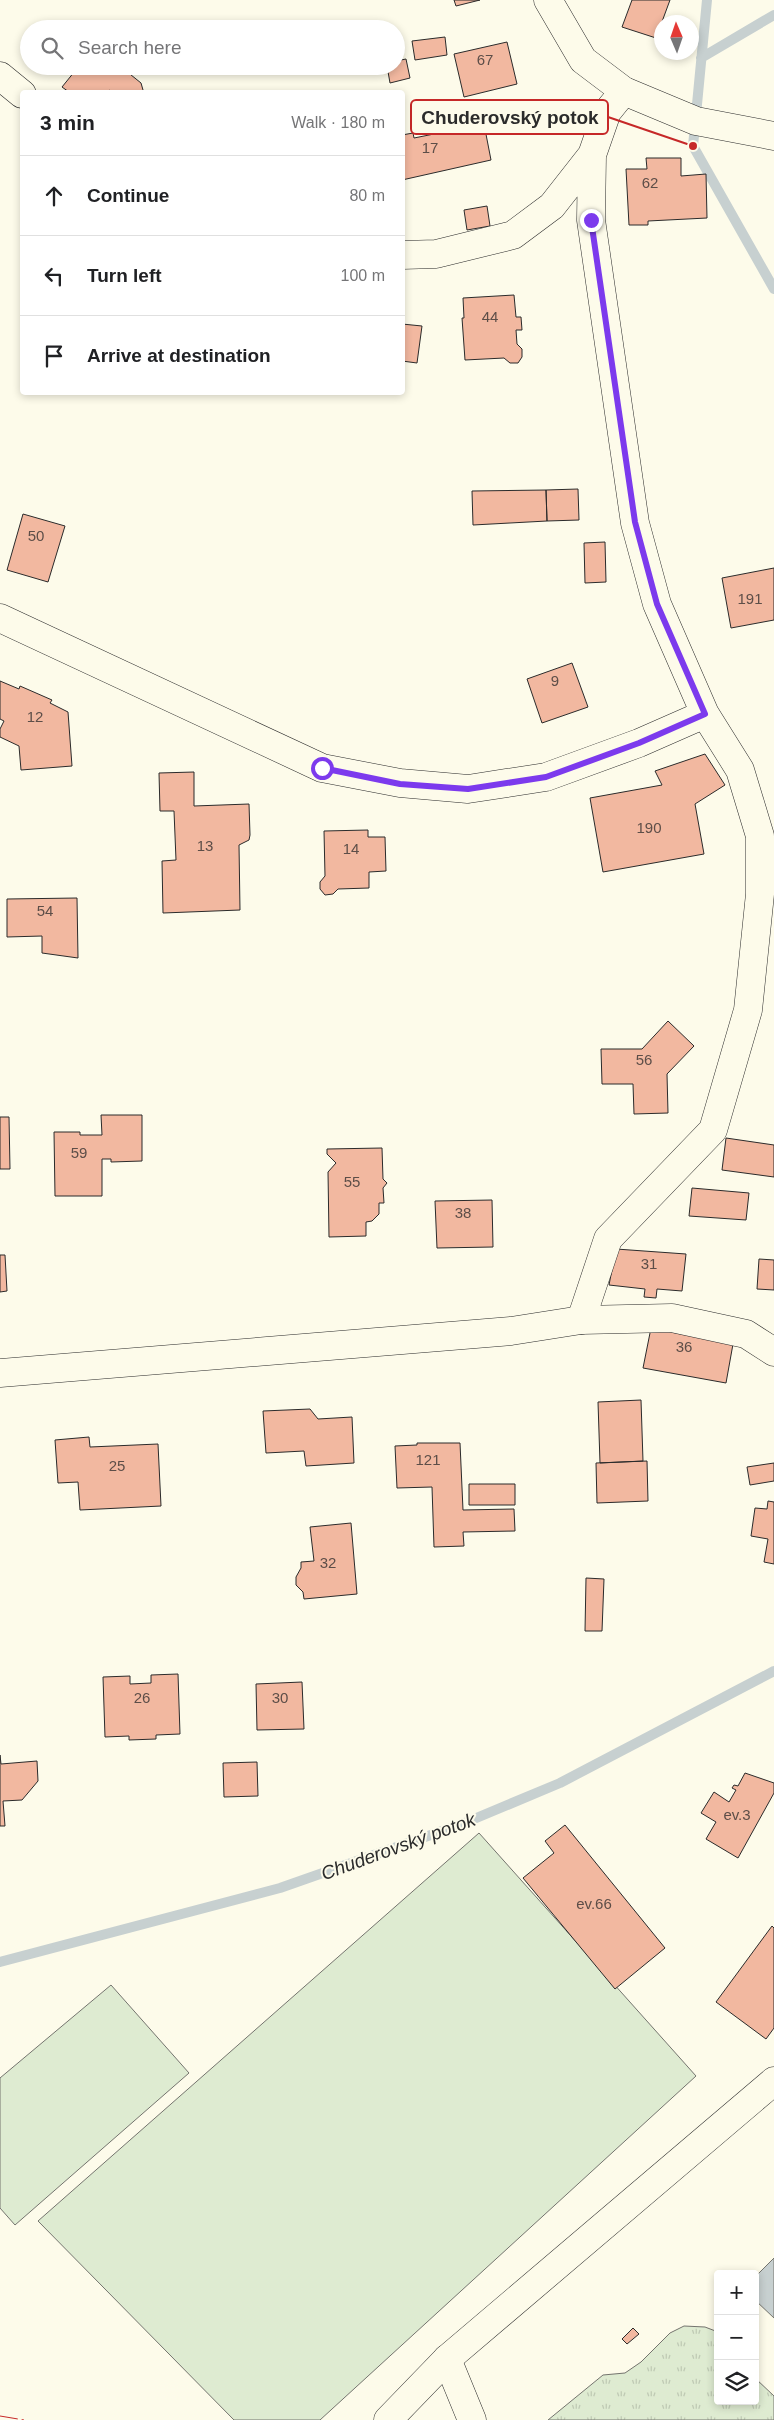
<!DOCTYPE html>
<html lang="en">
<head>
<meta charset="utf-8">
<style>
  body { margin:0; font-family:Arial,sans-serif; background:#f6f6f6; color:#202124 }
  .controls { position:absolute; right:15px; bottom:15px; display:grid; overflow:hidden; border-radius:5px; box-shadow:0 2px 8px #0003 }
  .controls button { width:45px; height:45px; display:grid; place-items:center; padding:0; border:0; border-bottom:1px solid #e0e0e0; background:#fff; color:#202124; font:25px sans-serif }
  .compass { position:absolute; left:654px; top:15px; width:45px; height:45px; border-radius:50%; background:#fff; box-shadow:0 2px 8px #0003; rotate:358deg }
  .stop { position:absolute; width:15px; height:15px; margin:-11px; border:4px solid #7c3aed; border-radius:50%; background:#fff }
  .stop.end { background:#7c3aed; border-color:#fff; box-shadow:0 1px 5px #0008 }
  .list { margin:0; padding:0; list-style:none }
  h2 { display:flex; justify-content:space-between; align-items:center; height:65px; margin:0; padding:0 20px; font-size:21px }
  h2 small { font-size:16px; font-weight:400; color:#757577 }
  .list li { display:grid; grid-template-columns:32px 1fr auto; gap:15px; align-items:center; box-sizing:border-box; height:80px; padding:0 20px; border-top:1px solid #e0e0e0 }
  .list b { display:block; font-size:19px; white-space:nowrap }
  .list em { font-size:16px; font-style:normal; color:#757577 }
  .icon { flex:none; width:28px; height:28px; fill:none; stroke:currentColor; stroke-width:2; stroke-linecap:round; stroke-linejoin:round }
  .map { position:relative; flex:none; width:774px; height:2420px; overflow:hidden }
  .search { position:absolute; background:#fff; box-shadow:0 2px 8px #0003; left:20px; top:20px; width:385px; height:55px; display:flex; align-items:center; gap:12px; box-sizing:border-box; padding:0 18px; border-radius:28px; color:#757577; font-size:19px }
  .panel { position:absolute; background:#fff; box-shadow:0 2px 8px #0003; left:20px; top:90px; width:385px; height:305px; border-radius:5px }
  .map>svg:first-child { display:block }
  .grass { fill:url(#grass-tufts); stroke:#74746e }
  .pitch { fill:#deebd1; stroke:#74746e }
  .water { fill:#c7d0d0; stroke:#74746e }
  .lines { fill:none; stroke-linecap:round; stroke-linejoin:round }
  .stream { stroke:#c7d0d0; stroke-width:10 }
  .building { fill:#f2b8a0; stroke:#2b2b2b }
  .minor-casing { stroke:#2b2b2b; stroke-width:29 }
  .tertiary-casing { stroke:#2b2b2b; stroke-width:29 }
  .minor { stroke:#fdfbea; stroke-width:28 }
  .tertiary { stroke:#fdfbea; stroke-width:28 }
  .power { stroke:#c62828; stroke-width:1; stroke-dasharray:18 4 2.5 4; stroke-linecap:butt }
  .route { stroke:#7c3aed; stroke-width:6 }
  .labels { text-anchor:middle; stroke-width:4; stroke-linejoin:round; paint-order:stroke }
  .number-label { font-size:15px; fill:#5d4e48 }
  .water-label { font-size:19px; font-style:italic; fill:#2b2b2b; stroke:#fdfbea }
  .leader { fill:none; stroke:#c62828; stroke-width:2 }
  .callout-dot { fill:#c62828; stroke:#fdfbea; stroke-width:2 }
  .callout { fill:#fdfbea; stroke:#c62828; stroke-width:2 }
  .callout-label { font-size:19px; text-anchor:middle; font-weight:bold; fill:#2b2b2b }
</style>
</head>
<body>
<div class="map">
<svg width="774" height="2420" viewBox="0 0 774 2420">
  <defs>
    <pattern id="grass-tufts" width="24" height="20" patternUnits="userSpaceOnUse" patternTransform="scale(1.25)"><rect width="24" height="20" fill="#deebd1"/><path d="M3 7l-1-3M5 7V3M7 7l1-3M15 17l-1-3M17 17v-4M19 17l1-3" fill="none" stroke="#bfcab4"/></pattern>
  </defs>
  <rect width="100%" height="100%" fill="#fdfbea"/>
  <path class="grass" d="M 684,2326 L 705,2327 L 718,2332 L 718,2401 L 755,2401 L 755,2378 L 774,2396 L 774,2420 L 548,2420 L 603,2375 L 625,2373 L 641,2362 L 670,2333 Z"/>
  <path class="pitch" d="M 479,1833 L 696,2076 L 320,2420 L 234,2420 L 38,2221 Z
    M 111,1985 L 189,2073 L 15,2225 L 0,2208 L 0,2078 Z"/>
  <path class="water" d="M 774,2258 L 774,2318 L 755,2300 L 755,2277 Z"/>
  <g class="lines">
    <path class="stream" d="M 707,0 L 693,146 L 774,289
      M 701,58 L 774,15
      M 0,1962 L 280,1888 L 462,1824 L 560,1783 L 774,1671"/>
  </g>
  <path class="building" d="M 454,0 L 480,0 L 456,6 Z
    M 632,0 L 670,0 L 656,38 L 622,27 Z
    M 445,37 L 447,55 L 415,60 L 412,41 Z
    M 507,42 L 517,84 L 464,97 L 454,54 Z
    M 406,59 L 410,78 L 390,83 L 387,66 L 396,66 L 396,61 Z
    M 79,66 L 120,66 L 141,83 L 143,90 L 141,92 L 112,92 L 109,90 L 107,92 L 69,92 L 62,87 Z
    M 484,124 L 491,160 L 402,180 L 402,135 L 413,133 L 414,138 Z
    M 646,158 L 681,158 L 681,176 L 706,174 L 707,218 L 648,221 L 648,225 L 629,225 L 626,169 L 647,169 Z
    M 487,206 L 490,226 L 467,230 L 464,210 Z
    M 514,295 L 516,317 L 521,317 L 522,330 L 516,330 L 517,344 L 522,349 L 522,357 L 518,363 L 510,363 L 504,358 L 465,360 L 462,318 L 464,318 L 463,298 Z
    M 402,324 L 422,326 L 417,363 L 402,361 Z
    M 578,489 L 579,520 L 547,521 L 546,490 Z
    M 546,490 L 547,521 L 473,525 L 472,491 Z
    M 23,514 L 65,526 L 48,582 L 7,570 Z
    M 605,542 L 606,582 L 585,583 L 584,543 Z
    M 774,568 L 774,620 L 731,628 L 722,578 Z
    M 572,663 L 588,707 L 542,723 L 527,679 Z
    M 0,681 L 19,689 L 20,686 L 52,700 L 50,703 L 68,712 L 72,766 L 21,770 L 19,746 L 0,737 L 0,729 L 4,721 L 0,719 Z
    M 705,754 L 725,785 L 695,804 L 704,854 L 603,872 L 590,798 L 662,785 L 655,771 Z
    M 194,772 L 194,806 L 249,804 L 250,835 L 249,840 L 239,845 L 240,910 L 163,913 L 162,861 L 176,860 L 174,811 L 160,811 L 159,773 Z
    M 368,830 L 368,837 L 385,837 L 386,871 L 369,872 L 369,888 L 338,889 L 333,894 L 325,895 L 320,889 L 320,882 L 325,876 L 324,831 Z
    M 77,898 L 78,958 L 42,953 L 42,936 L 7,937 L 7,899 Z
    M 668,1021 L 694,1046 L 667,1074 L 668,1113 L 634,1114 L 633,1084 L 602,1084 L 601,1049 L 642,1049 Z
    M 101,1115 L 142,1115 L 142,1161 L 111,1162 L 111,1159 L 102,1159 L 102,1196 L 55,1196 L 54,1132 L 80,1132 L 80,1135 L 102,1135 Z
    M 0,1117 L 9,1117 L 10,1169 L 0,1169 Z
    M 726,1138 L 774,1145 L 774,1177 L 722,1170 Z
    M 382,1148 L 383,1179 L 387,1183 L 383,1188 L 384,1203 L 379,1203 L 379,1214 L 372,1221 L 366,1222 L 366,1236 L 329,1237 L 328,1172 L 336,1163 L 327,1154 L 327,1149 Z
    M 692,1188 L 749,1193 L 746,1220 L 689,1216 Z
    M 492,1200 L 493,1247 L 437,1248 L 435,1201 Z
    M 616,1249 L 686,1254 L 682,1291 L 657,1289 L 656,1298 L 644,1297 L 645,1289 L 609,1285 Z
    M 0,1255 L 5,1255 L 7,1291 L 0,1292 Z
    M 759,1259 L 774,1260 L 774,1290 L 757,1289 Z
    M 651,1328 L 733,1344 L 726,1383 L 643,1368 Z
    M 641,1400 L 643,1461 L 600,1463 L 598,1402 Z
    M 310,1409 L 318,1419 L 352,1417 L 354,1463 L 306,1466 L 304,1451 L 266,1453 L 263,1411 Z
    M 89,1437 L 90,1447 L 158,1444 L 161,1506 L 80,1510 L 78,1482 L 58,1483 L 55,1440 Z
    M 417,1443 L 460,1443 L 463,1510 L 514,1509 L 515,1531 L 463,1532 L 464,1546 L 434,1547 L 432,1487 L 397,1488 L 395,1446 L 417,1445 Z
    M 647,1461 L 648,1501 L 597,1503 L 596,1463 Z
    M 774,1463 L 774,1481 L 750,1485 L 747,1467 Z
    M 469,1484 L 515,1484 L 515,1505 L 469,1505 Z
    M 768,1501 L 774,1502 L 774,1564 L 764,1562 L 768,1539 L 751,1536 L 755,1508 L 767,1509 Z
    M 351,1523 L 357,1594 L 304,1599 L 303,1592 L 296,1585 L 296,1577 L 301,1568 L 301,1562 L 314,1561 L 310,1527 Z
    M 586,1578 L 604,1579 L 602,1631 L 585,1631 Z
    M 178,1674 L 180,1734 L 156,1735 L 156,1739 L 129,1740 L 129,1736 L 105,1737 L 103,1677 L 130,1676 L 130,1684 L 151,1683 L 151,1675 Z
    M 302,1682 L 304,1729 L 257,1730 L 256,1684 Z
    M 0,1755 L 1,1764 L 37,1761 L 38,1781 L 22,1800 L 3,1801 L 5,1826 L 0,1826 Z
    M 257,1762 L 258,1796 L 224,1797 L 223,1763 Z
    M 745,1773 L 774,1783 L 774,1793 L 738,1858 L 706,1839 L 716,1822 L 701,1813 L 714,1792 L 729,1802 L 736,1790 L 732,1788 L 734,1785 L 738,1786 Z
    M 565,1825 L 665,1948 L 615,1989 L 523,1878 L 554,1853 L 545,1841 Z
    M 772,1926 L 774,1928 L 774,2028 L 766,2039 L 716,2002 Z
    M 633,2328 L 639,2334 L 627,2344 L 622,2339 Z"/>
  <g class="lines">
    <defs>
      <path id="minor" d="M 0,76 L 22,94
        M 402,255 L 436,254 L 513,235 L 552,206 L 592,155
        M 0,618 L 322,768 L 400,783 L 468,789 L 546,777 L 639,743 L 705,714
        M 581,1320 L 608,1239 L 713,1130 L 748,1010 L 760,894 L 760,836 L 740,770 L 705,714 L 657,604 L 635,523 L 591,220 L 592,155 L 607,112 L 624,91
        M 447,2359 L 472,2420"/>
      <path id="tertiary" d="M 548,0 L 583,60 L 624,91 L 696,121 L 774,136
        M 0,1373 L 511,1331 L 581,1320 L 672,1318 L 746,1334 L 774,1352
        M 388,2420 L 447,2359 L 774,2081"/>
    </defs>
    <use href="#minor" class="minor-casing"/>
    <use href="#tertiary" class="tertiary-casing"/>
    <use href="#minor" class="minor"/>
    <use href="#tertiary" class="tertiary"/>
    <path class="power" d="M 0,2416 L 24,2420"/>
  </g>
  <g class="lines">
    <path class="route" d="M 322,768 L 400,784 L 468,789 L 546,777 L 639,743 L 705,714 L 657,604 L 635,522 L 591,220"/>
  </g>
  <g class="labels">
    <g class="number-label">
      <text x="485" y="65">67</text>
      <text x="430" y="153">17</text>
      <text x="650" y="188">62</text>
      <text x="490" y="322">44</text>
      <text x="36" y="541">50</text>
      <text x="750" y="604">191</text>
      <text x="555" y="686">9</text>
      <text x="35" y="722">12</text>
      <text x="649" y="833">190</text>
      <text x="205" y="851">13</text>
      <text x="351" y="854">14</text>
      <text x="45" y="916">54</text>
      <text x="644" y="1065">56</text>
      <text x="79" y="1158">59</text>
      <text x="352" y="1187">55</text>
      <text x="463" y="1218">38</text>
      <text x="649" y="1269">31</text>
      <text x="684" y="1352">36</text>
      <text x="428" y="1465">121</text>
      <text x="117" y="1471">25</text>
      <text x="328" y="1568">32</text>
      <text x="142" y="1703">26</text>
      <text x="280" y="1703">30</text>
      <text x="737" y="1820">ev.3</text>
      <text x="594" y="1909">ev.66</text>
    </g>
    <g class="water-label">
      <text transform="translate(398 1846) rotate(-20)" y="7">Chuderovský potok</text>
    </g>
  </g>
  <path class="leader" d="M693 146L608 117"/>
  <circle class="callout-dot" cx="693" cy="146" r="5"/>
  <rect class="callout" x="411" y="100" width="197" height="34" rx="5"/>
  <g class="callout-label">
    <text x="510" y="124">Chuderovský potok</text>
  </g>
</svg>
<div class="controls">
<button>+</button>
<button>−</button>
<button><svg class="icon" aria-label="layers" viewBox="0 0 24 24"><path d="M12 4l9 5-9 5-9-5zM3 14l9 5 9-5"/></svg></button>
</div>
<svg class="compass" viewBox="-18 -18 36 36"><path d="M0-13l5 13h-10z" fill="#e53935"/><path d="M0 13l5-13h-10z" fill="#757577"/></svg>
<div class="stop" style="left:322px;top:768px"></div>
<div class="stop end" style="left:591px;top:220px"></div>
<div class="search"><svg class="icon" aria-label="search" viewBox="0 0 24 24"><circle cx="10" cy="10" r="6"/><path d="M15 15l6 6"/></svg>Search here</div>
<section class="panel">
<h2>3 min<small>Walk · 180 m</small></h2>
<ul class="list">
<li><svg class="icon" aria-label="ahead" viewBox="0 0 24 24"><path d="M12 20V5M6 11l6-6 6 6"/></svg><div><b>Continue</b></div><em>80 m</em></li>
<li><svg class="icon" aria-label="left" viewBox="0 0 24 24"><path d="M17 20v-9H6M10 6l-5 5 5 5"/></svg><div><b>Turn left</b></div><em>100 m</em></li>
<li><svg class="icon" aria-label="arrive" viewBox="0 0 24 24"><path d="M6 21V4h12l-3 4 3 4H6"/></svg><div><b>Arrive at destination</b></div></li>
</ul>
</section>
</div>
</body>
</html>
